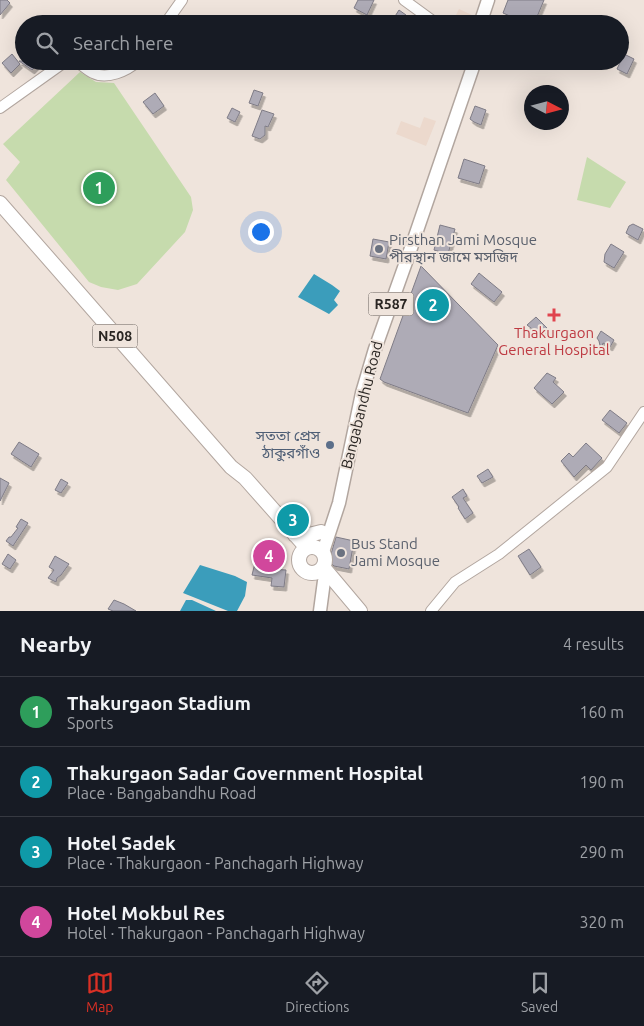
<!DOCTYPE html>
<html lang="en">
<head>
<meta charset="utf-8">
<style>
  body { margin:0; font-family:Ubuntu,"Noto Sans Bengali",sans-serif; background:#242831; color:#f1f3f6 }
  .compass { position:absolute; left:524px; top:85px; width:45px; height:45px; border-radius:50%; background:#171b24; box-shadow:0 5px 20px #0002; rotate:96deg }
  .you { position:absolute; left:260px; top:231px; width:18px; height:18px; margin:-12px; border:4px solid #fff; border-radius:50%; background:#1a73e8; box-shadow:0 0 0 8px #1a73e833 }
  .badge { display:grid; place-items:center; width:32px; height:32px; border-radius:50%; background:#d93025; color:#fff; font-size:16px; font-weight:700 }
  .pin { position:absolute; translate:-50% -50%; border:2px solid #fff; box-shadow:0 1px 5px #0006 }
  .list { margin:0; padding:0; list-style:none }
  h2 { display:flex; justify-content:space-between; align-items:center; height:65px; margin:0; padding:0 20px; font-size:21px }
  h2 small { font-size:16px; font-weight:400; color:#9ea1a6 }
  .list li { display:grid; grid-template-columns:32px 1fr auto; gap:15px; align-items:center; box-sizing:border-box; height:70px; padding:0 20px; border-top:1px solid #363941 }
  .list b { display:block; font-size:19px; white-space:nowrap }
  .list p { margin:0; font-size:16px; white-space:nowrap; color:#9ea1a6 }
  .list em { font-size:16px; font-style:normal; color:#9ea1a6 }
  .icon { flex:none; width:28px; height:28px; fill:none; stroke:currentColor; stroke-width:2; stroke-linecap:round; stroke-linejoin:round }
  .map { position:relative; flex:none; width:644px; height:611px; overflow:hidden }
  .search { position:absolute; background:#171b24; box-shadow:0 5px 20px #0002; left:15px; right:15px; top:15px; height:55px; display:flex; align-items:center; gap:12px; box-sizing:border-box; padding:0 18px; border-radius:28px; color:#9ea1a6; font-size:19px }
  .sheet { height:345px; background:#171b24 }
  nav { display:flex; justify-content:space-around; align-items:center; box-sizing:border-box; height:70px; border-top:1px solid #363941; background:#171b24; font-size:14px; color:#9ea1a6 }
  nav a { display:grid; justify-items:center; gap:2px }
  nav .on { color:#d93025 }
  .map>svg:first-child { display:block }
  .built { fill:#ecd9cd }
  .green { fill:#c6dbad }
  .water { fill:#3b9dbb }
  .building { fill:#aeabb6; stroke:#7f7c86; filter:url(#shadow) }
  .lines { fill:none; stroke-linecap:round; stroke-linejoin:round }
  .minor-casing { stroke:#b2a69f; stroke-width:12 }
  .major-casing { stroke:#b2a69f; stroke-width:15 }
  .highway-casing { stroke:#b2a69f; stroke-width:16 }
  .minor { stroke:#fff; stroke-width:10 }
  .major { stroke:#fff; stroke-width:12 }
  .highway { stroke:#fff; stroke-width:14 }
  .worship-dot { fill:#6b7280; stroke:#efe4dc; stroke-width:2 }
  .health-dot { fill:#e0444e; stroke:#efe4dc; stroke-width:2 }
  .service-dot { fill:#5c6f8a; stroke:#efe4dc; stroke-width:2 }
  .labels { text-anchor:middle; stroke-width:4; stroke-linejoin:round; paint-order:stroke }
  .shield { fill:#efe4dc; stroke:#645e5a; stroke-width:1 }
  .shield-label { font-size:14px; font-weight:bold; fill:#292522 }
  .worship-label { font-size:15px; fill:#5b616d; stroke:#efe4dc; text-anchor:start }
  .health-label { font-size:15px; fill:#be3a42; stroke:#efe4dc }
  .street-label { font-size:15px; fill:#292522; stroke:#efe4dc }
  .service-label { font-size:15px; fill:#4e5e75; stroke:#efe4dc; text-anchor:end }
</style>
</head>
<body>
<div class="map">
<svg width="644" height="611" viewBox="0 0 644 611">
  <defs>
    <filter id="shadow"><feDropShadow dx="2.5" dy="4" stdDeviation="0" flood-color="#0004"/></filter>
  </defs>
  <rect width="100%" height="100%" fill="#efe4dc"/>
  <path class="built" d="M 459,9 L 472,15 L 469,21 L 472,22 L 471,24 L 450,24 L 452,19 L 454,19 Z
    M 424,117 L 436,121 L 426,146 L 396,134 L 401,121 L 420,128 Z"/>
  <path class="green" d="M 80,72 L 96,82 L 114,83 L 191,197 L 193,210 L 185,232 L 137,284 L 118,290 L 101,287 L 89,282 L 6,180 L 20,162 L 3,144 Z
    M 587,157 L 626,182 L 610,208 L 577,200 Z"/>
  <path class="water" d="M 314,274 L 332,285 L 340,291 L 334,300 L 338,305 L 329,314 L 298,297 Z
    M 200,565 L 235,576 L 247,582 L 245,596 L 237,611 L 228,611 L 183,593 Z
    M 186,600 L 192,600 L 216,611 L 180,611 Z"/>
  <path class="building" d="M 0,0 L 7,0 L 10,3 L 0,15 Z
    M 358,0 L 374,0 L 367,15 L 354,8 Z
    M 508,0 L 544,0 L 534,24 L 528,24 L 503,13 Z
    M 399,10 L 406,15 L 400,24 L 396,24 L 392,21 Z
    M 12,54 L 20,64 L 11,73 L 2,63 Z
    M 624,54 L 634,59 L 627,74 L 617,69 Z
    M 19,61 L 53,61 L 46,67 L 40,62 L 32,70 Z
    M 254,90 L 263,93 L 258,106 L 249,103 Z
    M 155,93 L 164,106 L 153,114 L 143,102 Z
    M 475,106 L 486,110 L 481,125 L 474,122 L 470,119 Z
    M 232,108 L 240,112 L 235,122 L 227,118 Z
    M 262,110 L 274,114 L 268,127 L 265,126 L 265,135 L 260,139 L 252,136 Z
    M 464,159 L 485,166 L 479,184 L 458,178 Z
    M 633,224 L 643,229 L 638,240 L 626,233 L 629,226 Z
    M 440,225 L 455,229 L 448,254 L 434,250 Z
    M 373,239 L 389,242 L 386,259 L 370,256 Z
    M 611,244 L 624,252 L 614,268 L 604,262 L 605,254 Z
    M 421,266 L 498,345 L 468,413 L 384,382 L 380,379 Z
    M 479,273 L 502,292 L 494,302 L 471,284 Z
    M 536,317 L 547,328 L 540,335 L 527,325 Z
    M 601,331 L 614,340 L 610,347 L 603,343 L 601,350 L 599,341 L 597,338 Z
    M 547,373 L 556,378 L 553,382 L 564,392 L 552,404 L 534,388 Z
    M 610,410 L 627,423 L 619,433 L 602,420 Z
    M 19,442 L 39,454 L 31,467 L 11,454 Z
    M 586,443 L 602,458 L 591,470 L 586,465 L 574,477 L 561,461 L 569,453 L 573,457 Z
    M 488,469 L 493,477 L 482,483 L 477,476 Z
    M 0,478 L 9,483 L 0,501 Z
    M 61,479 L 68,483 L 61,493 L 55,490 Z
    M 463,489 L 467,496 L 463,498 L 473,513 L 465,519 L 458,508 L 459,507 L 452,497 Z
    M 291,508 L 305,523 L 301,526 L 287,512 Z
    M 21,519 L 28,523 L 13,546 L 6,541 L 9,537 L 11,537 L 18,528 L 16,527 Z
    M 336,537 L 354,541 L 349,569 L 334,566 L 329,561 Z
    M 529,549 L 541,567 L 530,575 L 518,556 Z
    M 8,554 L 16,560 L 10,569 L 2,564 Z
    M 55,556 L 69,564 L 61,575 L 57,578 L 56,582 L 48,578 L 54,570 L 49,567 Z
    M 256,559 L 269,562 L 270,569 L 286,570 L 284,587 L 271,586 L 272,578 L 252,575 Z
    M 114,600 L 124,604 L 136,611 L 113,611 L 108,609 Z"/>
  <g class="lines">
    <defs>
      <path id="minor" d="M 404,0 L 437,24
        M 165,24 L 182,0
        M 76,61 C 82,65 87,70 93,73 C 107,80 127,71 138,61
        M 0,108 L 66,61
        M 431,611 L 455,582 L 499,554 L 607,467 L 644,412"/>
      <path id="major" d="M 480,24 L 488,0
        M 323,552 L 339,503 L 362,393 L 375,349 L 411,248 L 475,61
        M 320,611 L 324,581"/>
      <path id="highway" d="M 0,203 L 231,467 L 245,478 L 307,548
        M 295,535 L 309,535 L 321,532
        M299 560a13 13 0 1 1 26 0a13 13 0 1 1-26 0Z
        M 323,567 L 360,611"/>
    </defs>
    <use href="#minor" class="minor-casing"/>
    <use href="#major" class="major-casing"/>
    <use href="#highway" class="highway-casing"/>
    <use href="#minor" class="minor"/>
    <use href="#major" class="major"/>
    <use href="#highway" class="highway"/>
  </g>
  <g class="worship-dot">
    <circle cx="379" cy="249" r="5"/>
    <circle cx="341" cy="553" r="5"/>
  </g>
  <path class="health-dot" d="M551.5 307.5h5v5h5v5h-5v5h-5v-5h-5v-5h5z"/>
  <circle class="service-dot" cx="330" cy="445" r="5"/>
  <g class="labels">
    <g class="shield">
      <rect x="368.5" y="292.5" width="45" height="23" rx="4"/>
      <rect x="92.5" y="324.5" width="45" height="23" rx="4"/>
    </g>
    <g class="shield-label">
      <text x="391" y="309">R587</text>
      <text x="115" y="341">N508</text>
    </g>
    <g class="worship-label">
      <text x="389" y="245">Pirsthan Jami Mosque<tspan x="389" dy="17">পীরস্থান জামে মসজিদ</tspan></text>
      <text x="351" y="549">Bus Stand<tspan x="351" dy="17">Jami Mosque</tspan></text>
    </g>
    <g class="health-label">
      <text x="554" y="338">Thakurgaon<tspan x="554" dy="17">General Hospital</tspan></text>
    </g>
    <g class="street-label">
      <text transform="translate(362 405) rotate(-76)" y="5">Bangabandhu Road</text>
    </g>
    <g class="service-label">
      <text x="320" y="441">সততা প্রেস<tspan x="320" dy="17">ঠাকুরগাঁও</tspan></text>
    </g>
  </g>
</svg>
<svg class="compass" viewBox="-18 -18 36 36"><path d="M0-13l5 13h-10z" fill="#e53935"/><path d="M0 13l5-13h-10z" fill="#9ea1a6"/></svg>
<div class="you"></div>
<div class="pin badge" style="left:99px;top:188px;background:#2e9e5b">1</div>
<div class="pin badge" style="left:433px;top:305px;background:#0f9aa8">2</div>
<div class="pin badge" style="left:293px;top:520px;background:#0f9aa8">3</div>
<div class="pin badge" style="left:269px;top:556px;background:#d1479c">4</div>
<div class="search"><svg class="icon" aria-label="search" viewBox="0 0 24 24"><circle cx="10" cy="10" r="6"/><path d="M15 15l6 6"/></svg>Search here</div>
</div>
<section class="sheet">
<h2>Nearby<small>4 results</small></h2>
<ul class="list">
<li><span class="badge" style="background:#2e9e5b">1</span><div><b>Thakurgaon Stadium</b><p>Sports</p></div><em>160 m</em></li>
<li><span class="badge" style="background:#0f9aa8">2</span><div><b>Thakurgaon Sadar Government Hospital</b><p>Place · Bangabandhu Road</p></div><em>190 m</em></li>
<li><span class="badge" style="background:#0f9aa8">3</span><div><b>Hotel Sadek</b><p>Place · Thakurgaon - Panchagarh Highway</p></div><em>290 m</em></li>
<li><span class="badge" style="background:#d1479c">4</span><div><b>Hotel Mokbul Res</b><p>Hotel · Thakurgaon - Panchagarh Highway</p></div><em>320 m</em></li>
</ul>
</section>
<nav>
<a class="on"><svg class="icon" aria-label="map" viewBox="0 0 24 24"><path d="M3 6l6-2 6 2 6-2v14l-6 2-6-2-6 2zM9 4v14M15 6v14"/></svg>Map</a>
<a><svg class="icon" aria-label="directions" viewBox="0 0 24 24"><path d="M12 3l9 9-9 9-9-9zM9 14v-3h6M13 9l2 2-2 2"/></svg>Directions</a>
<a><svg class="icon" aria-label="saved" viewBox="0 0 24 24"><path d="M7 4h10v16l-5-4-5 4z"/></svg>Saved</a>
</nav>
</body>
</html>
